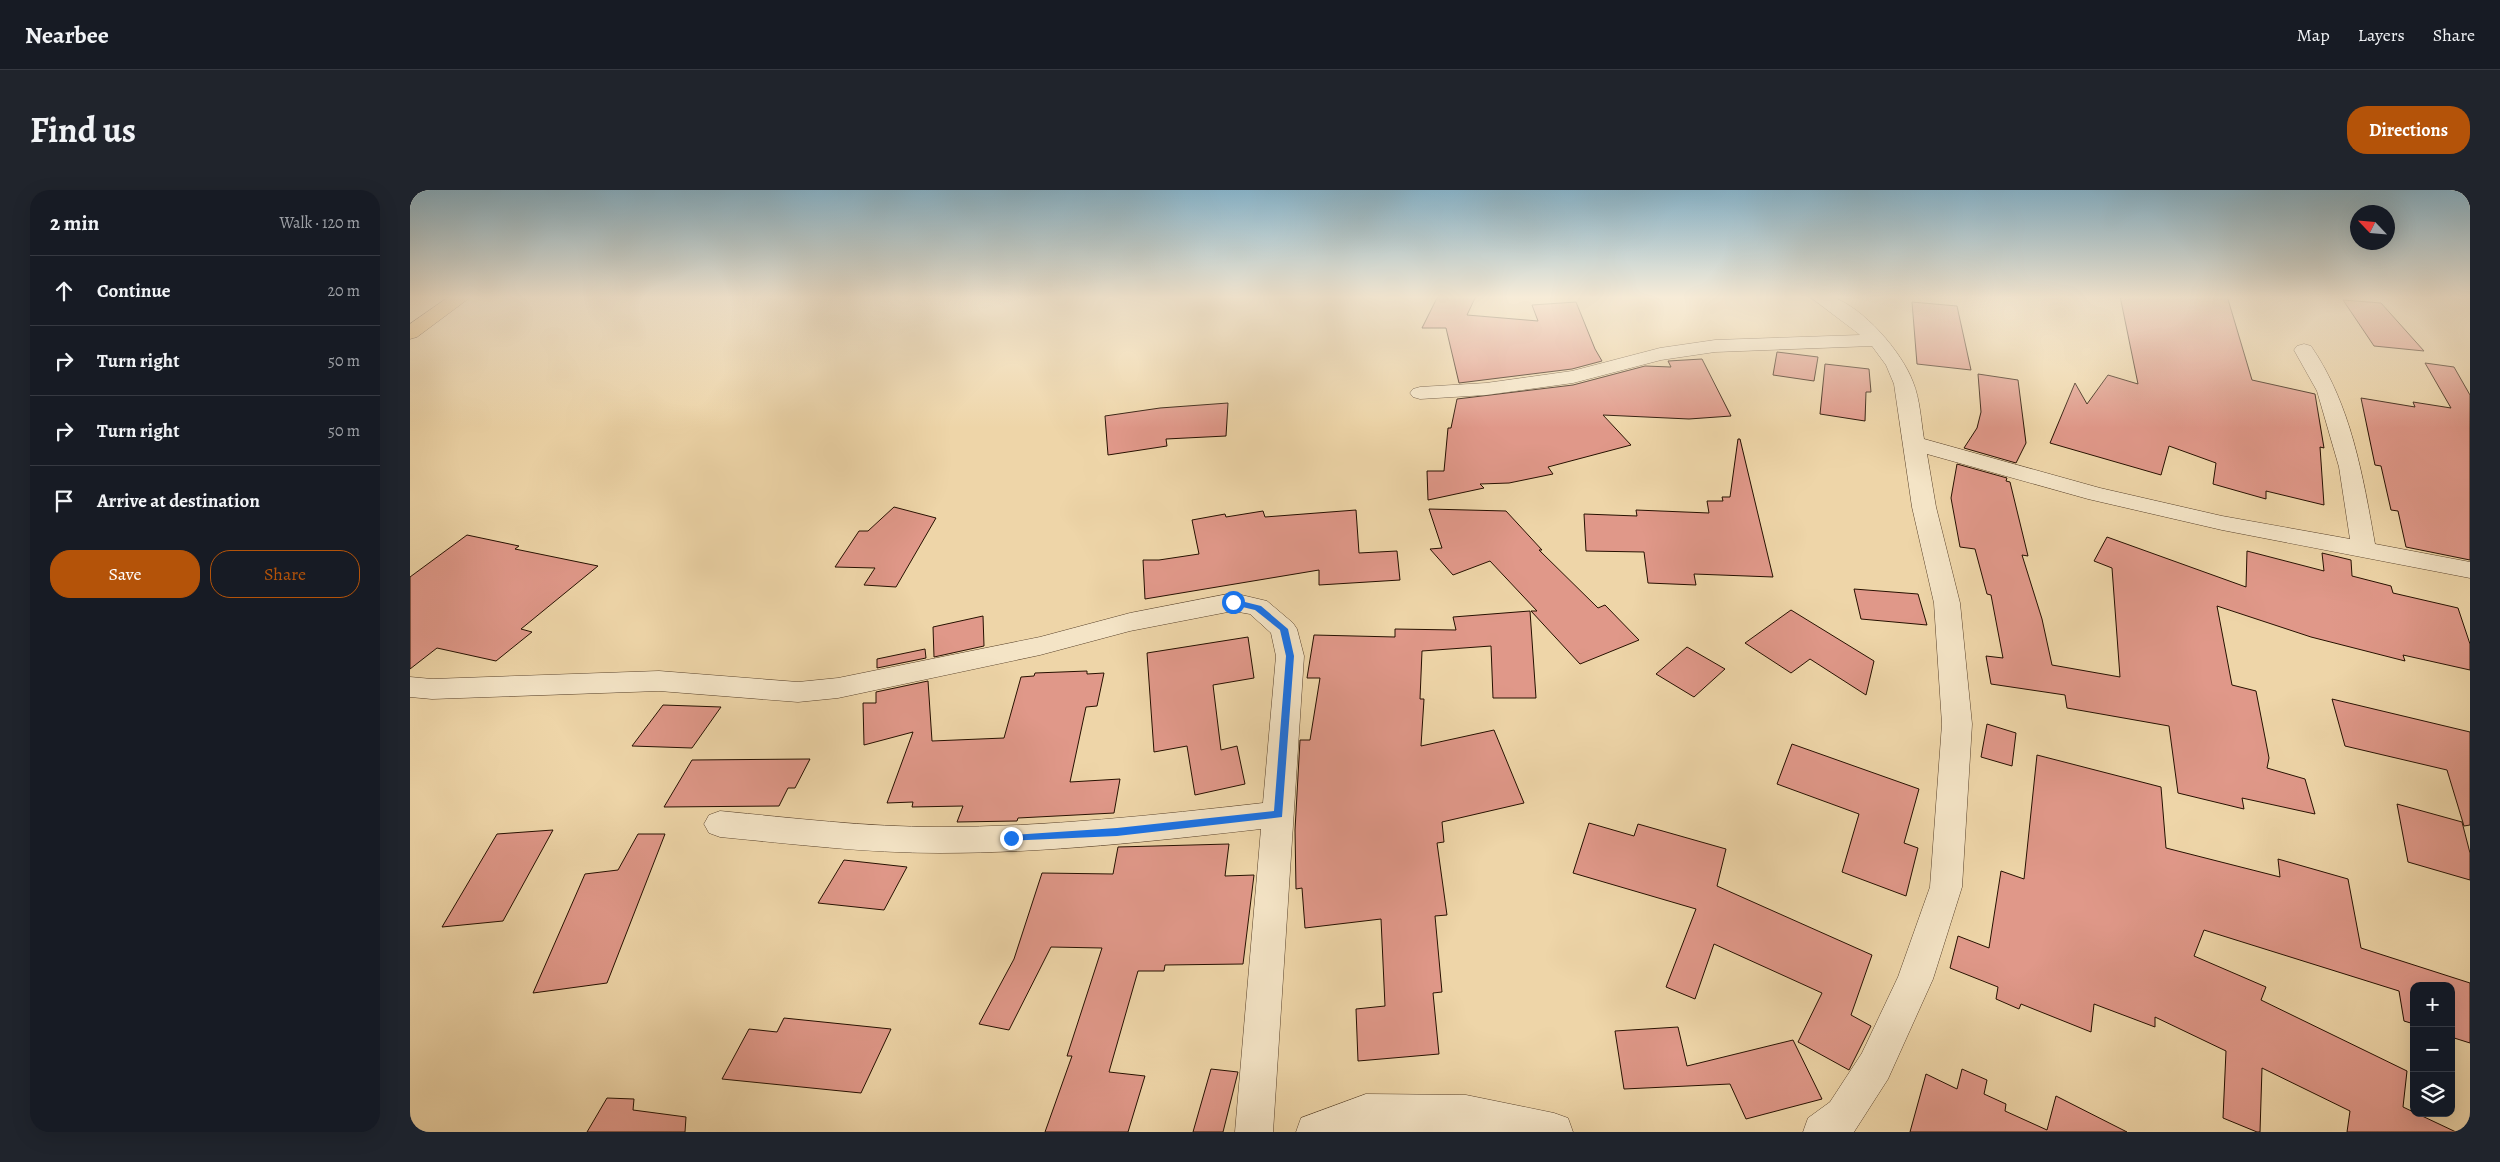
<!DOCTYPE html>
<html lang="en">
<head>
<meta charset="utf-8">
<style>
  body { margin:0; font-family:Alegreya,serif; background:#20242c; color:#f1f3f6 }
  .controls { position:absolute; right:15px; bottom:15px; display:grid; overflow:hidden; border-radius:10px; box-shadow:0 5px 20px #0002 }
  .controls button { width:45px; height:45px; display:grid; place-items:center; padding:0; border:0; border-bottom:1px solid #363941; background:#171b24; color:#f1f3f6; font:25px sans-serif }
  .compass { position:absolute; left:1940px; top:15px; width:45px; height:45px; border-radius:50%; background:#171b24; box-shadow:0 5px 20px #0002; rotate:296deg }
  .stop { position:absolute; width:15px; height:15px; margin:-11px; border:4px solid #1a73e8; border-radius:50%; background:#fff }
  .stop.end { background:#1a73e8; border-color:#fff; box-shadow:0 1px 5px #0008 }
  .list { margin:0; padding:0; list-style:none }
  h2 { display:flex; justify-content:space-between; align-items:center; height:65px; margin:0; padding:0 20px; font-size:21px }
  h2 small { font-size:16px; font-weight:400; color:#9ea1a6 }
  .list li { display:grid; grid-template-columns:32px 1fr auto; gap:15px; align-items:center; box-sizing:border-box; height:70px; padding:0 20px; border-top:1px solid #363941 }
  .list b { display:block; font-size:19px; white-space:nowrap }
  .list em { font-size:16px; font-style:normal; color:#9ea1a6 }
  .actions { display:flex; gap:10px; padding:15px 20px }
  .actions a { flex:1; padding:11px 0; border:1px solid #b45309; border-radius:20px; text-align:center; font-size:18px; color:#b45309 }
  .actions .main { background:#b45309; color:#fff }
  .icon { flex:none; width:28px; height:28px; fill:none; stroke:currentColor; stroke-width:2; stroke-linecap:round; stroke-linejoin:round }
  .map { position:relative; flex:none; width:2060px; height:942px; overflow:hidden; border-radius:20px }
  header { display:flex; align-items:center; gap:30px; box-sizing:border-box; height:70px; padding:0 25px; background:#171b24; border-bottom:1px solid #363941 }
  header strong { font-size:24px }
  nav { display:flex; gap:28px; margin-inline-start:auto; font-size:18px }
  .intro { display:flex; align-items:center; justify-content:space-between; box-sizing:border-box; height:120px; padding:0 30px }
  h1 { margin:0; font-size:35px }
  .button { padding:12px 22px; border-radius:20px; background:#b45309; color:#fff; font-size:18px; font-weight:700 }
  main { display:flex; gap:30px; padding:0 30px }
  aside { flex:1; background:#171b24; border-radius:20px; box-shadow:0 5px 20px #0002 }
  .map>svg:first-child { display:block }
  .building { fill:#e09889; stroke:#261000 }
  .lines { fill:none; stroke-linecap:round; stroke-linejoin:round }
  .minor-casing { stroke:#58412a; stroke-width:1 }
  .major-casing { stroke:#261000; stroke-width:1 }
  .minor { fill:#f4e4c6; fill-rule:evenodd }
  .major { fill:#e7ba74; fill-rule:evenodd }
  .route { fill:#1a73e8 }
</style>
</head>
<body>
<header>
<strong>Nearbee</strong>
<nav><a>Map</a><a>Layers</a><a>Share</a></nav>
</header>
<div class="intro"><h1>Find us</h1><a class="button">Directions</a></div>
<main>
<aside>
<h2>2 min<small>Walk · 120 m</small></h2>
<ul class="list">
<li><svg class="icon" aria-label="ahead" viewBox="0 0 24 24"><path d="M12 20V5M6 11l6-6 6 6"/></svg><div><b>Continue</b></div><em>20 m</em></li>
<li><svg class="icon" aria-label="right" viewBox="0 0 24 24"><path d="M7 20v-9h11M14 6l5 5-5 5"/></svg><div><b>Turn right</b></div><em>50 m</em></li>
<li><svg class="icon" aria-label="right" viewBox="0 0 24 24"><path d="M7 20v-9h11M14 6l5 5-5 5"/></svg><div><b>Turn right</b></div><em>50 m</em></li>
<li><svg class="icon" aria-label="arrive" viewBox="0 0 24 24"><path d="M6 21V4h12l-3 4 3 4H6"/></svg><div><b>Arrive at destination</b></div></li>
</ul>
<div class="actions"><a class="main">Save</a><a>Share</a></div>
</aside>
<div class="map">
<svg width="2060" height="942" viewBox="0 0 2060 942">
  <rect width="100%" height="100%" fill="#eed5a8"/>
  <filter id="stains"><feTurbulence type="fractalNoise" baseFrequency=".004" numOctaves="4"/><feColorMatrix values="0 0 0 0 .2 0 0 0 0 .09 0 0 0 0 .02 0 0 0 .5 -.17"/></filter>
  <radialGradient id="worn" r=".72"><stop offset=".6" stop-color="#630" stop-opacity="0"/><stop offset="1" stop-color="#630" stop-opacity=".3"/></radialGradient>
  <path class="building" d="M 1028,106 L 1066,106 L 1057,125 L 1128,131 L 1122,115 L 1166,112 L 1185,159 L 1192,171 L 1162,179 L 1049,193 L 1036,138 L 1012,138 Z
    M 1710,106 L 1817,106 L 1842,190 L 1905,204 L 1914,258 L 1910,257 L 1914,315 L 1856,301 L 1856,309 L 1803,294 L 1806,273 L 1759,256 L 1751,285 L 1640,253 L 1665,193 L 1677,214 L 1698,185 L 1728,194 Z
    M 1933,110 L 1971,113 L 2014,161 L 1964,156 Z
    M 1502,112 L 1547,116 L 1561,180 L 1507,174 Z
    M 1367,162 L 1408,167 L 1404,191 L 1363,185 Z
    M 1292,169 L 1321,226 L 1279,229 L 1193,225 L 1221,255 L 1138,277 L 1143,284 L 1099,293 L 1070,294 L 1074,298 L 1018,310 L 1017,281 L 1034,281 L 1038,238 L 1041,238 L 1047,209 L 1163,195 L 1235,176 L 1261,177 L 1258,171 Z
    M 2015,173 L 2044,177 L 2060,205 L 2060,370 L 1996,357 L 1988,321 L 1981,320 L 1971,276 L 1965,275 L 1951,208 L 2005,217 L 2003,212 L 2041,218 Z
    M 1415,174 L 1459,179 L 1461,202 L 1456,202 L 1455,231 L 1410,224 Z
    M 1568,184 L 1608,190 L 1616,253 L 1606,273 L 1554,258 L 1567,238 L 1571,222 Z
    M 818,213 L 816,246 L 756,249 L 757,256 L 698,265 L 695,226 L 750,218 Z
    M 1328,249 L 1330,249 L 1363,387 L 1284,384 L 1286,395 L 1238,393 L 1234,362 L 1176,361 L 1174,324 L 1227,326 L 1226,320 L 1299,323 L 1297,311 L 1313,311 L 1312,307 L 1320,307 Z
    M 1547,274 L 1597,288 L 1596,291 L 1600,292 L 1618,366 L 1612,365 L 1632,429 L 1642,475 L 1710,487 L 1702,378 L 1684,371 L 1697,347 L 1836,397 L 1837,361 L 1914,381 L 1912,363 L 1941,370 L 1942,386 L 1981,396 L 1983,403 L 2048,418 L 2060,454 L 2060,480 L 1993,465 L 1995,471 L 1901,447 L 1807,416 L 1822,495 L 1846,501 L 1859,568 L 1857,578 L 1895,589 L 1905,624 L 1832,608 L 1834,619 L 1768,603 L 1759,536 L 1657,518 L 1655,505 L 1581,494 L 1576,466 L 1593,468 L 1581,405 L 1577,404 L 1565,359 L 1550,357 L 1541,308 Z
    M 484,317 L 526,328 L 486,397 L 454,395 L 465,378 L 425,377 L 449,341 L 458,341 Z
    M 1019,319 L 1096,321 L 1132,360 L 1129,360 L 1188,418 L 1195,415 L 1229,450 L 1170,474 L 1121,421 L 1127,421 L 1080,371 L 1043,385 L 1020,359 L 1032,358 Z
    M 946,320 L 949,363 L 987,361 L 990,390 L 909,395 L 909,380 L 735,409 L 733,370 L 749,370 L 789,364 L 782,330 L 815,324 L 816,327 L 853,321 L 855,327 Z
    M 57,345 L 109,356 L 105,359 L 188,376 L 111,439 L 122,442 L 86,471 L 27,458 L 0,479 L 0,387 Z
    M 1444,399 L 1508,404 L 1517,435 L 1451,429 Z
    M 1381,420 L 1464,471 L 1456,505 L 1400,469 L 1381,483 L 1335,453 Z
    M 1120,421 L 1126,508 L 1083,508 L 1081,456 L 1012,461 L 1010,509 L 1014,509 L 1011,556 L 1084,540 L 1114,613 L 1032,632 L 1034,652 L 1027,653 L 1037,725 L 1025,726 L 1032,802 L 1023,803 L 1029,864 L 948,871 L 946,819 L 975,816 L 971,729 L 895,738 L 892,698 L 886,699 L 885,640 L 890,550 L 900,550 L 910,488 L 897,488 L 904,445 L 985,447 L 985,439 L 1046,440 L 1043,427 Z
    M 573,426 L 574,456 L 524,467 L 523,437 Z
    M 838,447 L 844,488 L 803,495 L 811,560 L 827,556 L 835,594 L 785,605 L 777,556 L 744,562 L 737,463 Z
    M 1277,457 L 1315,479 L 1284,507 L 1246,484 Z
    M 515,459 L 516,468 L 467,478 L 467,469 Z
    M 677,481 L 677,484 L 694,483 L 687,516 L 676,517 L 660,592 L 710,589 L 704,623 L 608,628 L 607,631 L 547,632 L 553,616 L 502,617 L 503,612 L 477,613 L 503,542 L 454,555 L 453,513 L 466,513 L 466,502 L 518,491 L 522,551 L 594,548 L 611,487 L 624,486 L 625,483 Z
    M 1922,509 L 2060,542 L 2060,635 L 2054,636 L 2037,580 L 1935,556 Z
    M 253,515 L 311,517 L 282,558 L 222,556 Z
    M 1577,534 L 1606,543 L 1602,576 L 1571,567 Z
    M 1382,554 L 1509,599 L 1494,653 L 1508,658 L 1496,706 L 1432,682 L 1449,624 L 1367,594 Z
    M 1627,565 L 1751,597 L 1756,658 L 1870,687 L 1868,669 L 1938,689 L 1951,758 L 2060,793 L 2060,853 L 2041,847 L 2041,796 L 2004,796 L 2004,834 L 1994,831 L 1989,801 L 1794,740 L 1784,766 L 1856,797 L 1851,810 L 1997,881 L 1993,917 L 2046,942 L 1937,942 L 1940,921 L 1852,878 L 1850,942 L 1847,942 L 1813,928 L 1816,861 L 1745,827 L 1745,837 L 1684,814 L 1681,842 L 1611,814 L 1609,819 L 1586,809 L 1588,797 L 1540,778 L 1548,746 L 1579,758 L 1591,681 L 1614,689 Z
    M 400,569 L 385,598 L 378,598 L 369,616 L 254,617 L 282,570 Z
    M 1987,614 L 2052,632 L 2060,663 L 2060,690 L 1998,672 Z
    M 1179,633 L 1224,646 L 1228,634 L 1316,659 L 1307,696 L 1462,765 L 1441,825 L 1461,836 L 1439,880 L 1388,852 L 1412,803 L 1304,754 L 1285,809 L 1256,797 L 1286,719 L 1163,683 Z
    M 143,640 L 93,731 L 32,737 L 87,644 Z
    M 228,644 L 255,644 L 197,793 L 123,803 L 175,684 L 208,680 Z
    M 819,654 L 815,686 L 844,685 L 833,774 L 755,775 L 754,781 L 728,781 L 699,882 L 735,886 L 718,942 L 635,942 L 662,866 L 657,866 L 692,758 L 641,757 L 599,840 L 569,834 L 604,769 L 632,683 L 703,684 L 708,657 Z
    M 434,670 L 497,677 L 474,720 L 408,713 Z
    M 374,828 L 481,839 L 451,903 L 312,889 L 339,839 L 367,842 Z
    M 1268,837 L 1277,876 L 1383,850 L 1412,909 L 1336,929 L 1320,894 L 1214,899 L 1205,841 Z
    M 801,879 L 828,882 L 813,942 L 783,942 Z
    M 1552,879 L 1577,890 L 1574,904 L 1596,914 L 1595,921 L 1637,940 L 1646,906 L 1717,942 L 1500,942 L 1516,884 L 1547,899 Z
    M 197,908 L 224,909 L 223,920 L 276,927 L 275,942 L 177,942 Z"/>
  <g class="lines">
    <defs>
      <path id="minor" d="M 1399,106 C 1406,106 1416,105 1422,107 C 1453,117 1492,162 1503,192 C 1510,209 1511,231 1514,249 L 1690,298 L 1812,326 L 1940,349 L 1929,277 L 1907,201 L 1884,160 L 1887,156 L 1894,154 L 1901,156 C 1941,214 1953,286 1965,354 L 2060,372 L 2060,388 L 1812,340 L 1678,309 L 1517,264 L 1526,317 L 1550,413 L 1562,534 L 1552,697 L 1523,789 L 1478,889 L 1444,942 L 1393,942 L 1398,928 L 1420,912 L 1452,863 L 1488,787 L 1520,697 L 1532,534 L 1524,413 L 1502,317 L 1484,194 L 1476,175 L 1462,156 L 1305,162 L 1251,170 L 1163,193 L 1076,205 L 1010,209 L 1003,207 L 1000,203 L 1003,199 L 1010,197 L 1076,193 L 1162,181 L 1250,158 L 1305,150 L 1450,145 Z
        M 823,403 L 857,411 L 883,433 L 887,439 L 894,466 L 863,942 L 825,942 L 851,639 C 744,651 637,663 530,663 C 456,663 383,654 310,647 L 299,643 L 294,634 L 299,625 L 310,621 C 383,628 456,637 529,637 C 637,637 746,625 853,613 L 866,466 L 861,443 L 840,424 L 823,421 L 720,441 L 630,465 L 428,508 L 388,512 L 249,501 L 22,509 L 0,507 L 0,487 L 22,489 L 249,481 L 388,492 L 428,488 L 630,447 L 720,423 Z
        M 956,904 L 1056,905 L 1144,923 L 1158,928 L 1163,942 L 886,942 L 891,928 Z"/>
      <path id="major" d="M 40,106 L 62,106 L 7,147 L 0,149 L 0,134 Z"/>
    </defs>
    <use href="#minor" class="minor-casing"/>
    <use href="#major" class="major-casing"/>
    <use href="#minor" class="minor"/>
    <use href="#major" class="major"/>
  </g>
  <linearGradient id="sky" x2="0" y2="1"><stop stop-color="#88b6ce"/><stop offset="0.45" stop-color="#f7ecd8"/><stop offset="1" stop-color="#f7ecd8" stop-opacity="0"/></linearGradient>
  <rect width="2060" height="238" fill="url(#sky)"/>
  <path class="route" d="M 823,409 L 851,416 L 878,439 L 884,466 L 872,627 L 707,646 L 597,651 L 596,648 L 601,645 L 707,638 L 864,621 L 876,466 L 870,440 L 845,420 L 820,414 L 819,412 Z"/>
  <rect width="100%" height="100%" filter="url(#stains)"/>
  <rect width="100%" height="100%" fill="url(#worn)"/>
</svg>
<div class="controls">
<button>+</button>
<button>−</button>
<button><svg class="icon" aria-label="layers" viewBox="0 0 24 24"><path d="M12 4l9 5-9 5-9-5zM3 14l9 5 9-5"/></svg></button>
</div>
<svg class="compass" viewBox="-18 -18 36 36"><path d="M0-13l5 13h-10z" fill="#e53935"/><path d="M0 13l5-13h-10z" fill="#9ea1a6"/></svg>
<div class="stop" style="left:823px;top:412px"></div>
<div class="stop end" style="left:601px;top:648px"></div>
</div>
</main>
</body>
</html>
